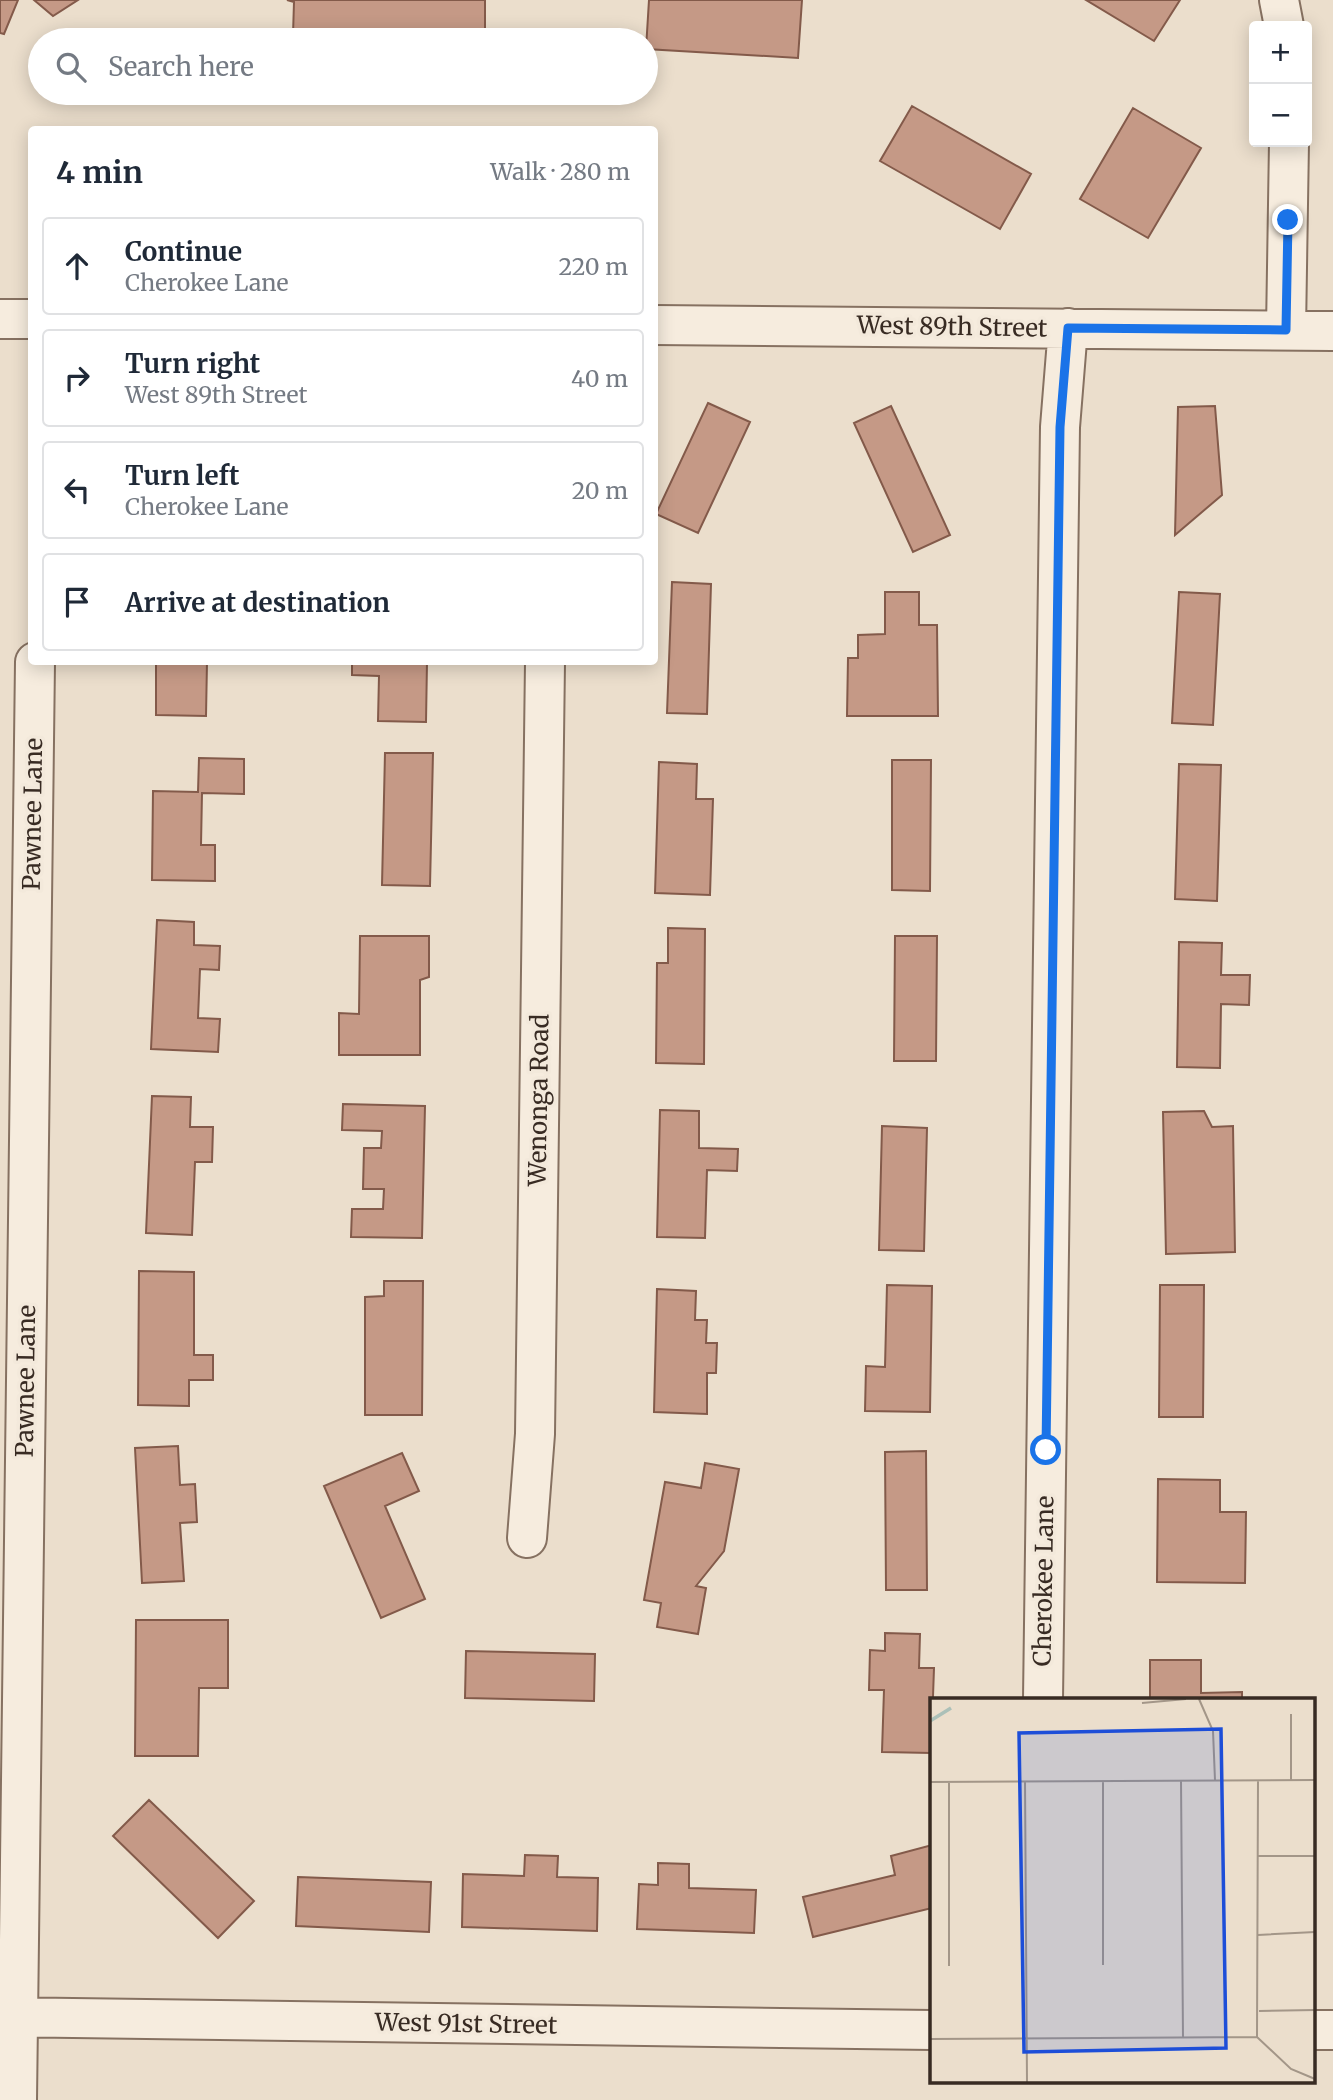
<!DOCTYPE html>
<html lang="en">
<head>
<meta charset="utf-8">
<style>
  body { margin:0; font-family:Merriweather,serif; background:#f2f2f3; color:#1f2937 }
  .controls { position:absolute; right:21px; top:21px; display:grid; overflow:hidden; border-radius:7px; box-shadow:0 4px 18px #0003 }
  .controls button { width:63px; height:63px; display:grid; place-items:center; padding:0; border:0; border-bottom:2px solid #e0e1e3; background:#fff; color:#1f2937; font:35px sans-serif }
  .stop { position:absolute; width:21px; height:21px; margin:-16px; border:5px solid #1a73e8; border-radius:50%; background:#fff }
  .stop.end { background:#1a73e8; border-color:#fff; box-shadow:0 2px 7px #0008 }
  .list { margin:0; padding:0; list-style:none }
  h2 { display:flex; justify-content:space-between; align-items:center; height:91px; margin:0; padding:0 28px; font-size:30px }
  h2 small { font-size:23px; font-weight:400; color:#747a83 }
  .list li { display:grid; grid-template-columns:46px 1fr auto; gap:21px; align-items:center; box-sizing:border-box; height:98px; margin:0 14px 14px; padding:0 14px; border:2px solid #e0e1e3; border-radius:7px }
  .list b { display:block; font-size:26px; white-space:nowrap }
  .list p { margin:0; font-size:23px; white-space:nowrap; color:#747a83 }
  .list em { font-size:23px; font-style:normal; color:#747a83 }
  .icon { flex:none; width:38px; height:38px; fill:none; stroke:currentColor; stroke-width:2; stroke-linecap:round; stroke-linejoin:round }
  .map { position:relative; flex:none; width:1333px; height:2100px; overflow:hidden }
  .search { position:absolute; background:#fff; box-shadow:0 4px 18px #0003; left:28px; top:28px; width:630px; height:77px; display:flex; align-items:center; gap:18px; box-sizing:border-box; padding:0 24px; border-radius:38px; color:#747a83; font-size:26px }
  .panel { position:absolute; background:#fff; box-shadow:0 4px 18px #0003; left:28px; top:126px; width:630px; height:539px; border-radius:7px }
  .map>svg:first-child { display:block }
  .building { fill:#c59986; stroke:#835a4a; stroke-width:2 }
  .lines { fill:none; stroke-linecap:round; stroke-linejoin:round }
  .minor-casing { stroke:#867161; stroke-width:42 }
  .minor { stroke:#f6ecde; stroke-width:38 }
  .route { stroke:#1a73e8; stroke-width:9 }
  .labels { text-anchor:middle; stroke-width:7; stroke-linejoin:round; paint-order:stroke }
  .street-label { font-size:24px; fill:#382b23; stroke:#f3e9db }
  .inset-river { fill:none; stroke:#abc0b8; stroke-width:3.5 }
  .inset-road { fill:none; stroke:#a39688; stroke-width:2 }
  .view { fill:#1d4ed8; fill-opacity:0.15; stroke:#1d4ed8; stroke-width:3.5 }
  .inset-edge { fill:none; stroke:#382b23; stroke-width:3.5 }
</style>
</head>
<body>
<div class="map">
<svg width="1333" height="2100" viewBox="0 0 1333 2100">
  <rect width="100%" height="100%" fill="#ebdecc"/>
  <path class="building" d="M 0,0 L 18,0 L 4,34 L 0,33 Z
    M 34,0 L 78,0 L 53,16 Z
    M 287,0 L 485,0 L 485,40 L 355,37 L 355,40 L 329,40 L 329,36 L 293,35 L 294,2 Z
    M 649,0 L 802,0 L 798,58 L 646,49 Z
    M 1086,0 L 1180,0 L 1154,41 Z
    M 912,106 L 1031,174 L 1000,229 L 880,161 Z
    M 1133,108 L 1201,148 L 1148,238 L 1080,199 Z
    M 708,403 L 750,422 L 698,533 L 656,514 Z
    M 891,406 L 950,535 L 913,552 L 854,423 Z
    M 1215,406 L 1222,495 L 1175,535 L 1178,407 Z
    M 672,582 L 711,584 L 707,714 L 667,713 Z
    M 885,592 L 919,592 L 919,625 L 937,625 L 938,716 L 847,716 L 848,658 L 858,658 L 858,635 L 885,634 Z
    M 1179,592 L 1220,594 L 1213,725 L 1172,723 Z
    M 156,662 L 207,662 L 206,716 L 156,715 Z
    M 352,662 L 427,662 L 426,722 L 378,721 L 379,676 L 352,675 Z
    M 385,753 L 433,753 L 430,886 L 382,885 Z
    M 199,758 L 244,759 L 244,794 L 202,793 L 201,845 L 215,845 L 215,881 L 152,880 L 153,791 L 198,792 Z
    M 892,760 L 931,760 L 930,891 L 892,890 Z
    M 659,762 L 697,764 L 696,799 L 713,799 L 710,895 L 655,893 Z
    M 1179,764 L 1221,765 L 1217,901 L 1175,899 Z
    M 157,920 L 194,922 L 194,945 L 220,946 L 219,970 L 200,969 L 198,1018 L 220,1019 L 218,1052 L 151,1049 Z
    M 668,928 L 705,929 L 704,1064 L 656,1063 L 657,963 L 668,963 Z
    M 360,936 L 429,936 L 429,977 L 420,980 L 420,1055 L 339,1055 L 339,1013 L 359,1014 Z
    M 895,936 L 937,936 L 936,1061 L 894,1061 Z
    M 1179,942 L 1222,943 L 1221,975 L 1250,975 L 1249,1005 L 1221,1004 L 1220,1068 L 1177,1067 Z
    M 152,1096 L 191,1097 L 190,1127 L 213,1127 L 212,1162 L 195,1162 L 192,1235 L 146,1233 Z
    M 343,1104 L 425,1106 L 422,1238 L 351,1237 L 352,1209 L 383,1209 L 384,1189 L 363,1189 L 364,1148 L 381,1148 L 382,1131 L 342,1130 Z
    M 660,1110 L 699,1111 L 699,1148 L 738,1149 L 737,1171 L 707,1170 L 705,1238 L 657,1237 Z
    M 1204,1111 L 1212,1127 L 1233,1126 L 1235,1252 L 1166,1254 L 1163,1112 Z
    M 882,1126 L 927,1128 L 924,1251 L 879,1250 Z
    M 139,1271 L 194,1272 L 194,1355 L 213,1355 L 213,1380 L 189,1380 L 189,1406 L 138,1405 Z
    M 384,1281 L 423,1281 L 422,1415 L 365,1415 L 365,1297 L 384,1296 Z
    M 887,1285 L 932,1286 L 930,1412 L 865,1411 L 866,1366 L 885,1367 Z
    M 1160,1285 L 1204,1285 L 1203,1417 L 1159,1417 Z
    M 657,1289 L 696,1291 L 695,1320 L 707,1320 L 706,1343 L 717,1343 L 716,1373 L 707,1373 L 707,1414 L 654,1412 Z
    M 178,1446 L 180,1485 L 195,1484 L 197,1522 L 180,1523 L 184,1581 L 142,1583 L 135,1448 Z
    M 926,1451 L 927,1590 L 886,1590 L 885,1452 Z
    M 402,1453 L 419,1491 L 385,1506 L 425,1599 L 381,1618 L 324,1486 Z
    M 705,1463 L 739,1469 L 724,1551 L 696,1586 L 706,1588 L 698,1634 L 657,1627 L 661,1603 L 644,1600 L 665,1482 L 701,1488 Z
    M 1158,1479 L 1220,1480 L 1220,1512 L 1246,1512 L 1245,1583 L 1157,1582 Z
    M 136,1620 L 228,1620 L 228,1688 L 199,1688 L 198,1756 L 135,1756 Z
    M 885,1633 L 920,1634 L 919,1668 L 934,1668 L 931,1753 L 882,1752 L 884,1690 L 869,1690 L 870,1650 L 885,1651 Z
    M 466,1651 L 595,1654 L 594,1701 L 465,1698 Z
    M 1150,1660 L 1201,1660 L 1201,1693 L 1242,1692 L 1242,1699 L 1150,1699 Z
    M 149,1800 L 254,1901 L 218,1938 L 113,1836 Z
    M 932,1845 L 932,1908 L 813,1937 L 803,1897 L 895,1875 L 891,1856 Z
    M 525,1855 L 558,1856 L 557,1877 L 598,1878 L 597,1931 L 462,1927 L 463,1874 L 524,1876 Z
    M 658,1863 L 689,1864 L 689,1888 L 756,1890 L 754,1933 L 637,1929 L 639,1884 L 658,1885 Z
    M 298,1877 L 431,1882 L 429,1932 L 296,1926 Z"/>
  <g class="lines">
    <defs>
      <path id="minor" d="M 1279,0 L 1284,26
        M 0,319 L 32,319
        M 654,325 L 1333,331
        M 1286,330 L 1289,142
        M 527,1538 L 535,1434 L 545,662
        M 1043,1699 L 1060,427 L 1068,328
        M 0,2017 L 932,2030
        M 1314,2030 L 1333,2030
        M 17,2100 L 35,662"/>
    </defs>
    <use href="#minor" class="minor-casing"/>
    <use href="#minor" class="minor"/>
  </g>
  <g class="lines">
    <path class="route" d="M 1046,1450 L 1060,427 L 1068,328 L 1286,330 L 1288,220"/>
  </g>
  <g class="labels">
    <g class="street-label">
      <text transform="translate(952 327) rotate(1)" y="8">West 89th Street</text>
      <text transform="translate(33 814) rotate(-89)" y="8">Pawnee Lane</text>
      <text transform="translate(539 1100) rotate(-89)" y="8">Wenonga Road</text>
      <text transform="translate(26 1381) rotate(-89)" y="8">Pawnee Lane</text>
      <text transform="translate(1044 1581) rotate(-89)" y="8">Cherokee Lane</text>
      <text transform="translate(466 2024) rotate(1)" y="8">West 91st Street</text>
    </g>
  </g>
  <g transform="translate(930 1698)">
    <rect width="385" height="385" fill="#ebdecc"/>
    <path class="inset-river" d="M 0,23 L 21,10"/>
    <path class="inset-road" d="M 269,1 L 283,33 L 285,82M 212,5 L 256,1M 361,16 L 361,82M 251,82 L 253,340M 95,83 L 97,384M 0,84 L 385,82M 328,158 L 385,158M 328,237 L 385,234M 173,267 L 173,83M 19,268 L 19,84M 329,313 L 385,312M 327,339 L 328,82M 0,341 L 327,339 L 361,371 L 385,381"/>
    <path class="view" d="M 291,31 L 296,350 L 94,354 L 89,35 Z"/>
    <rect width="385" height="385" class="inset-edge"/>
  </g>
</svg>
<div class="controls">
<button>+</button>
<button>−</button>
</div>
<div class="stop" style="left:1046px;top:1450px"></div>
<div class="stop end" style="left:1288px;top:220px"></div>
<div class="search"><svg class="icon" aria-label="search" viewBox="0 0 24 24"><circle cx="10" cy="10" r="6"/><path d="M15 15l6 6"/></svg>Search here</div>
<section class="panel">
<h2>4 min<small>Walk · 280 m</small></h2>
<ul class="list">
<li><svg class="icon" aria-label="ahead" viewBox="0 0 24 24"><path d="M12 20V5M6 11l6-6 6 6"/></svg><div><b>Continue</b><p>Cherokee Lane</p></div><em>220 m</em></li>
<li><svg class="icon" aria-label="right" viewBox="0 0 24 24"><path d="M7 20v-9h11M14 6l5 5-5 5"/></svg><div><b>Turn right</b><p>West 89th Street</p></div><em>40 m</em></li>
<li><svg class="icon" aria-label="left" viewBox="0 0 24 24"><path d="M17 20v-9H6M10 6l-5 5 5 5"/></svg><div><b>Turn left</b><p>Cherokee Lane</p></div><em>20 m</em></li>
<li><svg class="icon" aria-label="arrive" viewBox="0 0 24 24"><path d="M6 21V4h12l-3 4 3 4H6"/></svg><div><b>Arrive at destination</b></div></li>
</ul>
</section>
</div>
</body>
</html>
